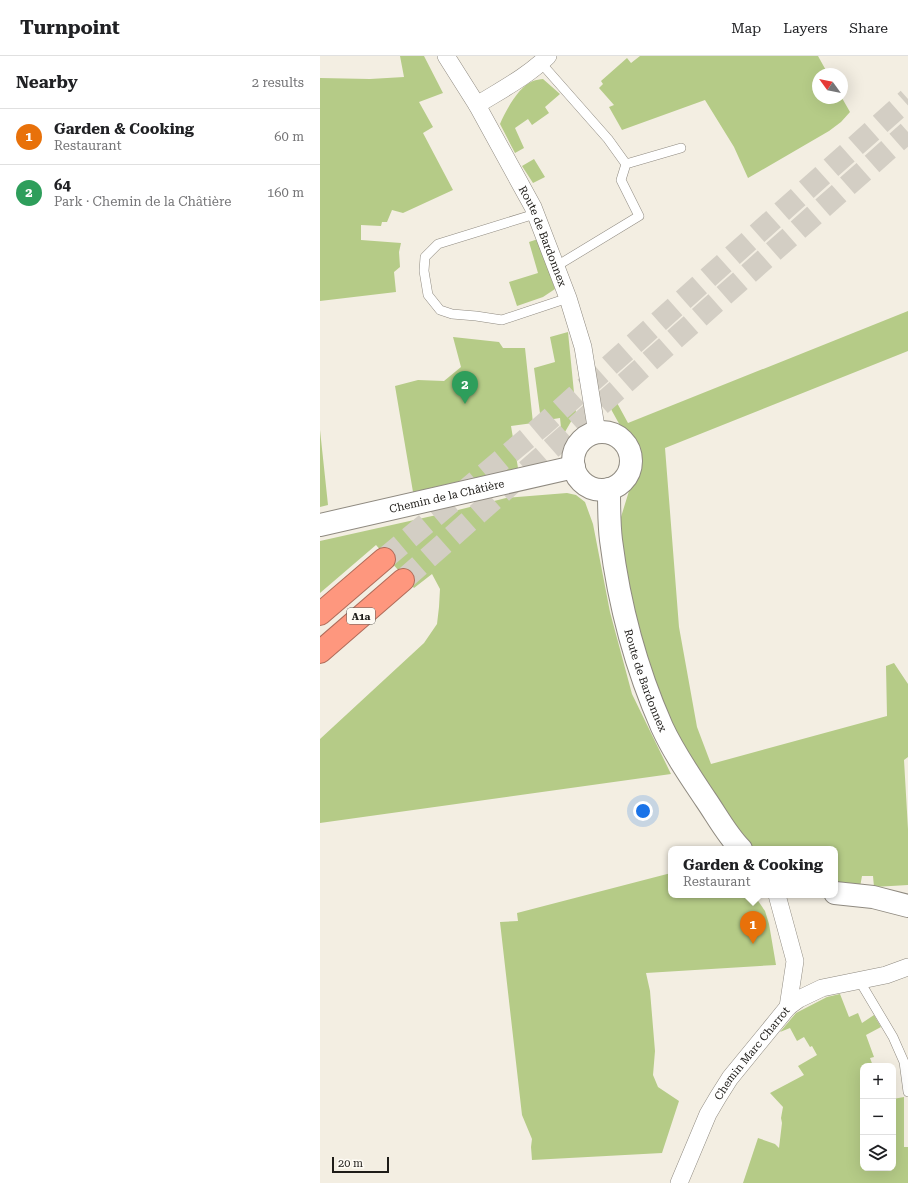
<!DOCTYPE html>
<html lang="en">
<head>
<meta charset="utf-8">
<style>
  body { margin:0; font-family:"Roboto Serif",serif; background:#f6f6f6; color:#202124 }
  .controls { position:absolute; right:12px; bottom:12px; display:grid; overflow:hidden; border-radius:8px; box-shadow:0 4px 16px #0002 }
  .controls button { width:36px; height:36px; display:grid; place-items:center; padding:0; border:0; border-bottom:1px solid #e0e0e0; background:#fff; color:#202124; font:20px sans-serif }
  .compass { position:absolute; left:492px; top:12px; width:36px; height:36px; border-radius:50%; background:#fff; box-shadow:0 4px 16px #0002; rotate:303deg }
  .scale { position:absolute; left:12px; bottom:10px; width:57px; box-sizing:border-box; padding-left:4px; border:2px solid #1e1c18; border-top:0; font-size:11px; line-height:14px; white-space:nowrap; color:#1e1c18; -webkit-text-stroke:3px #fefbf4; paint-order:stroke }
  .you { position:absolute; left:323px; top:755px; width:14px; height:14px; margin:-10px; border:3px solid #fff; border-radius:50%; background:#1a73e8; box-shadow:0 0 0 6px #1a73e833 }
  .badge { display:grid; place-items:center; width:26px; height:26px; border-radius:50%; background:#ea580c; color:#fff; font-size:13px; font-weight:700 }
  .pin { position:absolute; translate:-50% -33px; filter:drop-shadow(0 1px 2px #0008) }
  .pin::after { content:''; position:absolute; top:21px; width:14px; height:12px; background:inherit; clip-path:polygon(0 0,100% 0,50% 100%) }
  .popup { position:absolute; left:348px; top:790px; width:170px; height:52px; box-sizing:border-box; display:grid; place-content:center; border-radius:8px; background:#fff; filter:drop-shadow(0 1px 3px #0005); font-size:13px; white-space:nowrap; color:#757577 }
  .popup b { font-size:15px; color:#202124 }
  .popup::after { content:''; position:absolute; left:50%; top:100%; margin-left:-8px; border:8px solid transparent; border-top-color:#fff }
  .list { margin:0; padding:0; list-style:none }
  h2 { display:flex; justify-content:space-between; align-items:center; height:52px; margin:0; padding:0 16px; font-size:17px }
  h2 small { font-size:13px; font-weight:400; color:#757577 }
  .list li { display:grid; grid-template-columns:26px 1fr auto; gap:12px; align-items:center; box-sizing:border-box; height:56px; padding:0 16px; border-top:1px solid #e0e0e0 }
  .list b { display:block; font-size:15px; white-space:nowrap }
  .list p { margin:0; font-size:13px; white-space:nowrap; color:#757577 }
  .list em { font-size:13px; font-style:normal; color:#757577 }
  .icon { flex:none; width:22px; height:22px; fill:none; stroke:currentColor; stroke-width:2; stroke-linecap:round; stroke-linejoin:round }
  .map { position:relative; flex:none; width:588px; height:1127px; overflow:hidden }
  header { display:flex; align-items:center; gap:24px; box-sizing:border-box; height:56px; padding:0 20px; background:#fff; border-bottom:1px solid #e0e0e0 }
  header strong { font-size:19px }
  nav { display:flex; gap:22px; margin-inline-start:auto; font-size:14px }
  main { display:flex }
  aside { flex:1; background:#fff }
  .map>svg:first-child { display:block }
  .green { fill:#b5cb87 }
  .lines { fill:none; stroke-linecap:round; stroke-linejoin:round }
  .motorway-tunnel { stroke:#d3cec4; stroke-width:22; stroke-dasharray:22 11; stroke-linecap:butt }
  .service-casing { stroke:#8f8a80; stroke-width:10 }
  .minor-casing { stroke:#8f8a80; stroke-width:18 }
  .tertiary-casing { stroke:#8f8a80; stroke-width:24 }
  .motorway-casing { stroke:#b06c5a; stroke-width:24 }
  .service { stroke:#fff; stroke-width:9 }
  .minor { stroke:#fff; stroke-width:17 }
  .tertiary { stroke:#fff; stroke-width:22 }
  .motorway { stroke:#fe977e; stroke-width:22 }
  .labels { text-anchor:middle; stroke-width:3.5; stroke-linejoin:round; paint-order:stroke }
  .shield { fill:#fefbf4; stroke:#615f5a; stroke-width:1 }
  .shield-label { font-size:10px; font-weight:bold; fill:#1e1c18 }
  .street-label { font-size:11px; fill:#1e1c18; stroke:#fefbf4 }
</style>
</head>
<body>
<header>
<strong>Turnpoint</strong>
<nav><a>Map</a><a>Layers</a><a>Share</a></nav>
</header>
<main>
<aside>
<h2>Nearby<small>2 results</small></h2>
<ul class="list">
<li><span class="badge" style="background:#e8710a">1</span><div><b>Garden &amp; Cooking</b><p>Restaurant</p></div><em>60 m</em></li>
<li><span class="badge" style="background:#2e9e5b">2</span><div><b>64</b><p>Park · Chemin de la Châtière</p></div><em>160 m</em></li>
</ul>
</aside>
<div class="map">
<svg width="588" height="1127" viewBox="0 0 588 1127">
  <rect width="100%" height="100%" fill="#f3eee2"/>
  <path class="green" d="M 80,0 L 104,0 L 123,37 L 99,46 L 113,71 L 103,77 L 133,134 L 83,157 L 72,154 L 67,166 L 62,166 L 61,170 L 41,169 L 41,184 L 81,187 L 79,196 L 80,211 L 74,216 L 76,236 L 0,245 L 0,22 L 50,23 L 84,21 Z
    M 320,0 L 498,0 L 508,18 L 498,18 L 498,42 L 522,42 L 530,56 L 521,66 L 509,75 L 428,122 L 414,91 L 385,44 L 302,74 L 289,51 L 294,49 L 279,32 L 283,28 L 281,25 L 307,2 L 311,7 Z
    M 223,23 L 240,38 L 225,51 L 229,57 L 212,69 L 208,63 L 195,72 L 204,92 L 195,97 L 180,68 C 186,54 199,30 213,25 C 216,24 220,23 223,23 Z
    M 214,103 L 225,121 L 213,127 L 202,110 Z
    M 218,183 L 235,233 L 223,241 L 197,250 L 189,226 L 218,217 L 209,186 Z
    M 588,255 L 588,295 L 345,392 L 359,571 L 377,671 L 391,708 L 567,660 L 566,610 L 574,607 L 588,628 L 588,701 L 584,704 L 588,773 L 588,829 L 554,831 L 553,820 L 542,820 L 540,831 L 515,826 L 515,793 L 435,793 L 432,791 L 417,772 L 362,688 L 336,632 L 314,562 L 301,491 L 301,461 L 309,435 L 316,417 L 318,403 L 311,384 L 302,373 L 292,355 L 283,334 L 290,334 L 308,367 Z
    M 248,276 L 256,357 L 242,381 L 240,362 L 221,365 L 214,312 L 235,306 L 230,281 Z
    M 133,281 L 179,286 L 183,292 L 205,292 L 213,367 L 191,370 L 198,412 L 93,436 L 75,330 L 98,324 L 124,325 L 141,311 Z
    M 0,374 L 8,449 L 0,451 Z
    M 247,437 L 256,439 L 265,446 L 273,468 L 290,556 L 312,638 L 351,718 L 0,767 L 0,683 L 104,587 L 117,568 L 119,551 L 120,533 L 112,518 L 94,532 L 56,489 L 0,537 L 0,485 L 130,456 L 186,442 Z
    M 351,817 L 351,839 L 434,839 L 445,855 L 449,868 L 456,909 L 326,917 L 330,935 L 335,995 L 333,1019 L 338,1031 L 359,1045 L 342,1097 L 212,1104 L 211,1091 L 212,1083 L 202,1059 L 180,866 L 198,865 L 197,857 Z
    M 520,938 L 529,961 L 538,957 L 542,967 L 554,959 L 561,971 L 546,979 L 554,1001 L 550,1002 L 553,1010 L 543,1010 L 543,1112 L 573,1112 L 573,1043 L 584,1041 L 584,1091 L 588,1091 L 588,1127 L 423,1127 L 438,1082 L 455,1088 L 459,1092 L 462,1067 L 461,1062 L 463,1051 L 450,1037 L 484,1019 L 478,1010 L 497,999 L 492,990 L 490,991 L 484,981 L 477,985 L 470,972 L 460,976 L 476,957 L 507,941 Z"/>
  <g class="lines">
    <path class="motorway-tunnel" d="M 64,503 L 223,369 L 588,43
      M 83,524 L 588,76"/>
    <defs>
      <path id="service" d="M 221,7 L 288,83 L 306,108
        M 306,108 L 361,92
        M 215,158 L 118,188 L 105,201 L 104,215 L 108,239 L 120,254 L 132,258 L 156,260 L 182,264 L 248,242
        M 235,211 L 319,160 L 301,124 L 306,108
        M 539,924 L 573,981 L 584,1006 L 588,1036"/>
      <g id="minor">
        <path id="s1" d="M 126,0 L 157,49 L 213,151 L 248,242 L 263,291 L 277,377"/>
        <path d="M 157,49 C 181,34 208,20 228,0"/>
        <path d="M 468,951 L 479,943 L 502,932 L 566,919 L 588,911"/>
        <path id="s2" d="M 359,1127 L 388,1058 L 398,1041 L 410,1022 L 468,951 L 475,905 L 457,839"/>
      </g>
      <g id="tertiary">
        <circle cx="282" cy="405" r="29"/>
        <path id="s3" d="M 289,433 C 289,450 289,468 291,484 C 299,548 316,612 342,671 C 354,697 370,720 386,744 C 397,760 407,779 421,793"/>
        <path id="s4" d="M 0,469 L 254,411"/>
        <path d="M 515,837 L 553,841 L 588,850"/>
      </g>
      <path id="motorway" d="M 0,558 L 64,503
        M 0,596 L 83,524"/>
    </defs>
    <use href="#service" class="service-casing"/>
    <use href="#minor" class="minor-casing"/>
    <use href="#tertiary" class="tertiary-casing"/>
    <use href="#motorway" class="motorway-casing"/>
    <use href="#service" class="service"/>
    <use href="#minor" class="minor"/>
    <use href="#tertiary" class="tertiary"/>
    <use href="#motorway" class="motorway"/>
  </g>
  <g class="labels">
    <rect class="shield" x="27" y="552" width="28" height="16" rx="3"/>
    <g class="shield-label">
      <text x="41" y="564">A1a</text>
    </g>
    <g class="street-label">
      <text dy="4" stroke="none"><textPath href="#s1" startOffset="205">Route de Bardonnex</textPath></text>
      <text dy="4" stroke="none"><textPath href="#s4" startOffset="130">Chemin de la Châtière</textPath></text>
      <text dy="4" stroke="none"><textPath href="#s3" startOffset="196">Route de Bardonnex</textPath></text>
      <text dy="4" stroke="none"><textPath href="#s2" startOffset="150">Chemin Marc Charrot</textPath></text>
    </g>
  </g>
</svg>
<div class="controls">
<button>+</button>
<button>−</button>
<button><svg class="icon" aria-label="layers" viewBox="0 0 24 24"><path d="M12 4l9 5-9 5-9-5zM3 14l9 5 9-5"/></svg></button>
</div>
<svg class="compass" viewBox="-18 -18 36 36"><path d="M0-13l5 13h-10z" fill="#e53935"/><path d="M0 13l5-13h-10z" fill="#757577"/></svg>
<div class="scale">20 m</div>
<div class="you"></div>
<div class="pin badge" style="left:433px;top:888px;background:#e8710a">1</div>
<div class="popup"><b>Garden &amp; Cooking</b>Restaurant</div>
<div class="pin badge" style="left:145px;top:348px;background:#2e9e5b">2</div>
</div>
</main>
</body>
</html>
